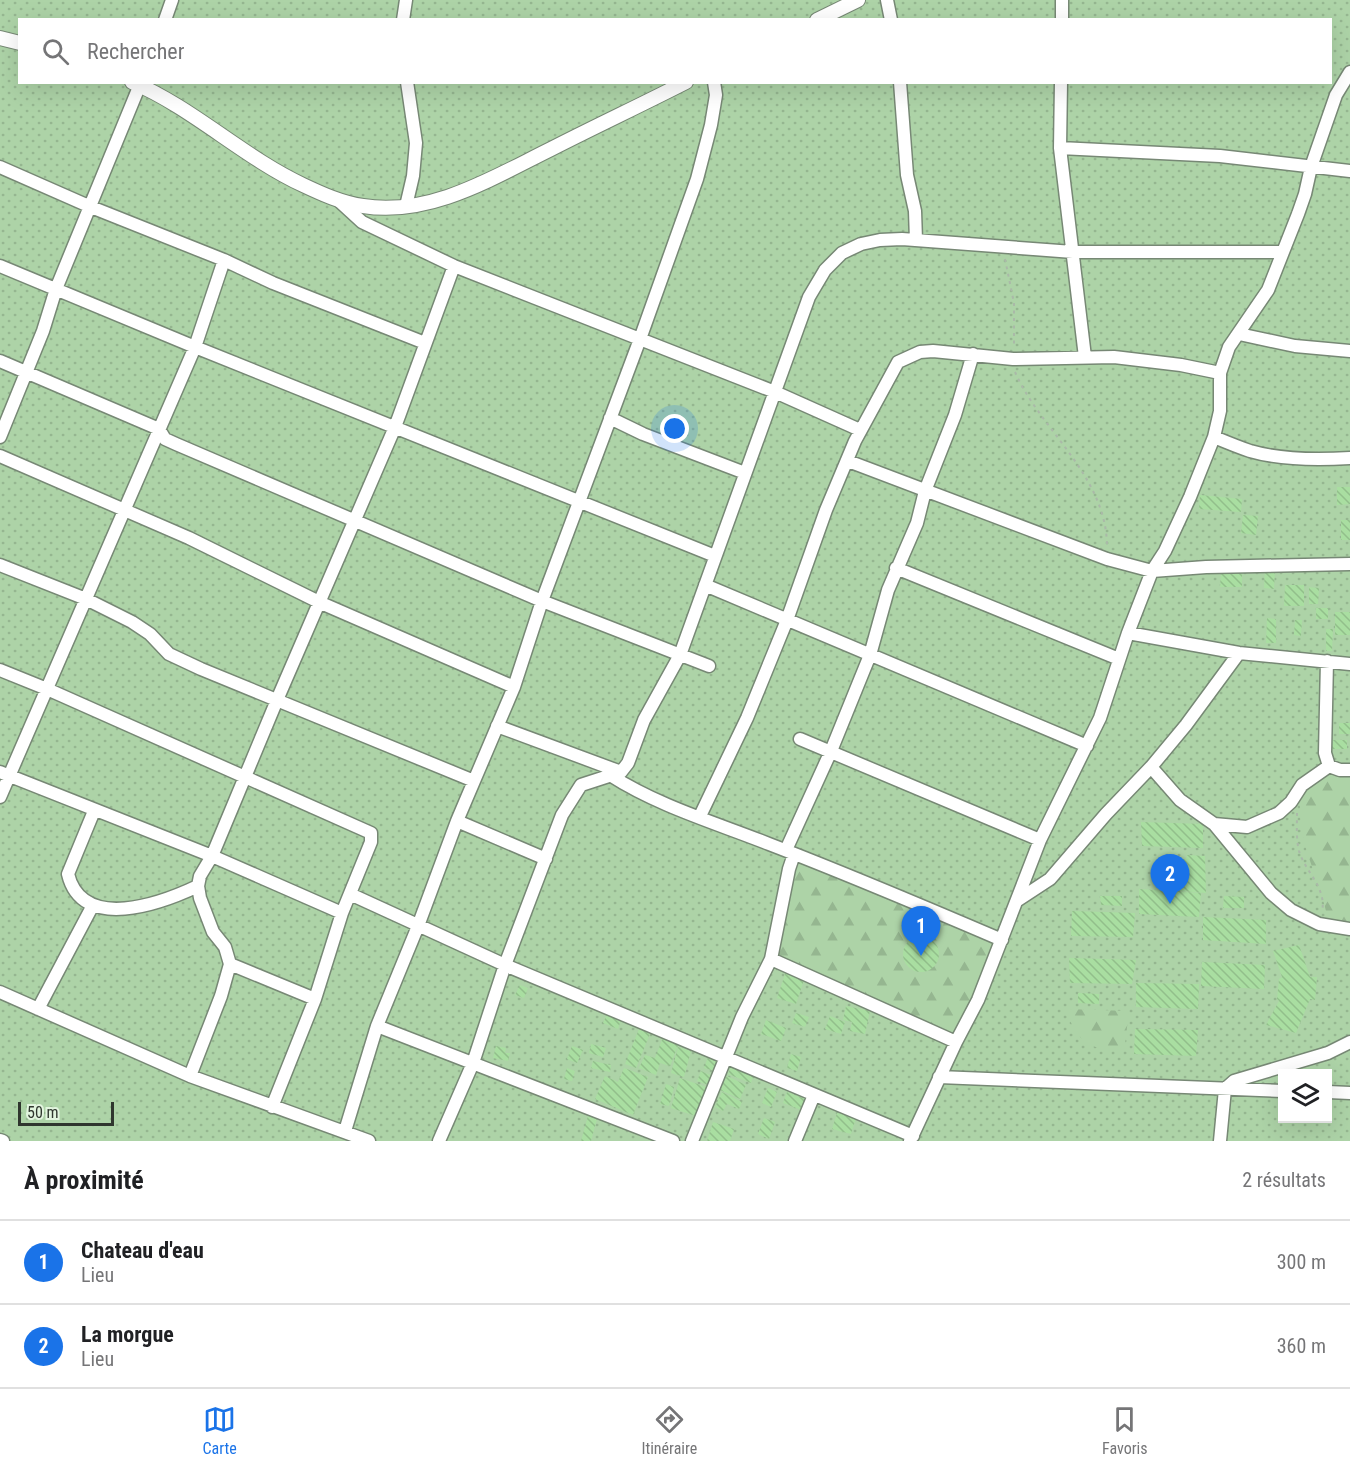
<!DOCTYPE html>
<html lang="fr">
<head>
<meta charset="utf-8">
<style>
  body { margin:0; font-family:"Roboto Condensed",sans-serif; background:#f6f6f6; color:#202124 }
  .controls { position:absolute; right:18px; bottom:18px; display:grid; overflow:hidden; border-radius:0px; box-shadow:0 6px 24px #0002 }
  .controls button { width:54px; height:54px; display:grid; place-items:center; padding:0; border:0; border-bottom:2px solid #e0e0e0; background:#fff; color:#202124; font:30px sans-serif }
  .scale { position:absolute; left:18px; bottom:15px; width:96px; box-sizing:border-box; padding-left:6px; border:3px solid #2f362e; border-top:0; font-size:16px; line-height:21px; white-space:nowrap; color:#2f362e; -webkit-text-stroke:4px #e2f5df; paint-order:stroke }
  .you { position:absolute; left:675px; top:429px; width:21px; height:21px; margin:-15px; border:4px solid #fff; border-radius:50%; background:#1a73e8; box-shadow:0 0 0 9px #1a73e833 }
  .badge { display:grid; place-items:center; width:39px; height:39px; border-radius:50%; background:#1a73e8; color:#fff; font-size:20px; font-weight:700 }
  .pin { position:absolute; translate:-50% -50px; filter:drop-shadow(0 2px 3px #0008) }
  .pin::after { content:''; position:absolute; top:32px; width:21px; height:18px; background:inherit; clip-path:polygon(0 0,100% 0,50% 100%) }
  .list { margin:0; padding:0; list-style:none }
  h2 { display:flex; justify-content:space-between; align-items:center; height:78px; margin:0; padding:0 24px; font-size:26px }
  h2 small { font-size:20px; font-weight:400; color:#757577 }
  .list li { display:grid; grid-template-columns:39px 1fr auto; gap:18px; align-items:center; box-sizing:border-box; height:84px; padding:0 24px; border-top:2px solid #e0e0e0 }
  .list b { display:block; font-size:22px; white-space:nowrap }
  .list p { margin:0; font-size:20px; white-space:nowrap; color:#757577 }
  .list em { font-size:20px; font-style:normal; color:#757577 }
  .icon { flex:none; width:33px; height:33px; fill:none; stroke:currentColor; stroke-width:2; stroke-linecap:round; stroke-linejoin:round }
  .map { position:relative; flex:none; width:1350px; height:1141px; overflow:hidden }
  .search { position:absolute; background:#fff; box-shadow:0 6px 24px #0002; left:18px; right:18px; top:18px; height:66px; display:flex; align-items:center; gap:15px; box-sizing:border-box; padding:0 21px; border-radius:0px; color:#757577; font-size:22px }
  .sheet { height:246px; background:#fff }
  nav { display:flex; justify-content:space-around; align-items:center; box-sizing:border-box; height:84px; border-top:2px solid #e0e0e0; background:#fff; font-size:16px; color:#757577 }
  nav a { display:grid; justify-items:center; gap:3px }
  nav .on { color:#1a73e8 }
  .map>svg:first-child { display:block }
  .grass { fill:url(#grass-dots); fill-rule:evenodd }
  .forest { fill:url(#forest-firs) }
  .building { fill:url(#building-back-hatch) }
  .lines { fill:none; stroke-linecap:round; stroke-linejoin:round }
  .minor-casing { stroke:#778875; stroke-width:15 }
  .tertiary-casing { stroke:#778875; stroke-width:16 }
  .path { stroke:#aab9a8; stroke-width:2; stroke-dasharray:3 4.5; stroke-linecap:butt }
  .minor { stroke:#fff; stroke-width:12 }
  .tertiary { stroke:#fff; stroke-width:14 }
</style>
</head>
<body>
<div class="map">
<svg width="1350" height="1141" viewBox="0 0 1350 1141">
  <defs>
    <pattern id="grass-dots" width="8" height="8" patternUnits="userSpaceOnUse" patternTransform="scale(1.5)"><rect width="8" height="8" fill="#add3a7"/><path d="M2 2h.1M6 6h.1" fill="none" stroke="#95b690" stroke-width="1.8" stroke-linecap="round"/></pattern>
    <pattern id="forest-firs" width="22" height="20" patternUnits="userSpaceOnUse" patternTransform="scale(1.5)"><rect width="22" height="20" fill="#add3a7"/><path d="M5 1l3.5 6h-7zM16 11l3.5 6h-7z" fill="#95b690"/></pattern>
    <pattern id="building-back-hatch" width="6" height="6" patternUnits="userSpaceOnUse" patternTransform="scale(1.5)"><rect width="6" height="6" fill="#a9dea1"/><path d="M-1 5l2 2M0 0l6 6M5-1l2 2" fill="none" stroke="#92bf8b"/></pattern>
  </defs>
  <rect width="100%" height="100%" fill="#e2f5df"/>
  <path class="grass" d="M 0,0 L 1350,0 L 1350,1141 L 0,1141 ZM 20,20 L 1330,20 L 1330,82 L 20,82 ZM 1282,1074 L 1328,1074 L 1328,1118 L 1282,1118 Z"/>
  <path class="forest" d="M 1335,774 L 1350,775 L 1350,924 L 1328,920 C 1320,875 1292,836 1302,789 L 1323,777 Z
    M 796,861 L 997,942 L 954,1038 L 775,957 Z
    M 1065,1009 L 1129,1011 L 1124,1052 C 1087,1048 1079,1044 1065,1009 Z"/>
  <path class="building" d="M 1337,487 L 1350,487 L 1350,504 L 1337,505 Z
    M 1200,495 L 1242,499 L 1241,512 L 1199,509 Z
    M 1243,515 L 1258,516 L 1256,535 L 1241,533 Z
    M 1341,520 L 1350,520 L 1350,540 L 1341,540 Z
    M 1265,569 L 1275,569 L 1274,589 L 1264,588 Z
    M 1221,573 L 1242,573 L 1242,587 L 1220,587 Z
    M 1285,585 L 1304,585 L 1304,606 L 1284,606 Z
    M 1309,587 L 1319,588 L 1318,604 L 1309,604 Z
    M 1316,608 L 1328,608 L 1328,619 L 1316,619 Z
    M 1335,612 L 1350,612 L 1350,635 L 1335,635 Z
    M 1267,618 L 1276,619 L 1276,643 L 1266,643 Z
    M 1295,620 L 1302,620 L 1301,636 L 1294,635 Z
    M 1326,629 L 1333,629 L 1332,651 L 1326,651 Z
    M 1339,723 L 1350,723 L 1350,734 L 1339,734 Z
    M 1332,740 L 1347,740 L 1347,749 L 1332,749 Z
    M 1141,822 L 1203,824 L 1203,848 L 1142,846 Z
    M 1187,855 L 1205,856 L 1206,893 L 1179,891 L 1179,871 L 1173,870 L 1173,859 L 1186,859 Z
    M 1139,889 L 1201,893 L 1199,917 L 1139,914 Z
    M 1100,896 L 1122,896 L 1122,906 L 1101,905 Z
    M 1224,896 L 1244,897 L 1244,908 L 1223,908 Z
    M 1072,911 L 1135,913 L 1133,937 L 1071,936 Z
    M 1203,917 L 1266,920 L 1266,944 L 1203,940 Z
    M903 954a18 18 0 1 1 36 0a18 18 0 1 1-36 0Z
    M 1299,945 L 1310,977 L 1317,977 L 1315,1000 L 1310,999 L 1296,1033 L 1266,1025 L 1279,1001 L 1277,999 L 1279,979 L 1282,977 L 1273,951 Z
    M 1069,958 L 1136,960 L 1132,984 L 1070,983 Z
    M 1202,962 L 1265,965 L 1264,989 L 1201,986 Z
    M 786,971 L 805,977 L 796,1004 L 777,998 Z
    M 1136,983 L 1199,984 L 1198,1009 L 1136,1007 Z
    M 520,985 L 528,988 L 524,998 L 515,995 Z
    M 1078,993 L 1099,994 L 1099,1004 L 1078,1003 Z
    M 846,1006 L 870,1011 L 865,1034 L 850,1031 L 852,1022 L 843,1020 Z
    M 608,1012 L 622,1017 L 618,1029 L 603,1023 Z
    M 796,1013 L 809,1017 L 805,1027 L 792,1023 Z
    M 830,1016 L 845,1022 L 841,1034 L 825,1029 Z
    M 766,1020 L 786,1028 L 781,1041 L 761,1034 Z
    M 641,1024 L 652,1029 L 636,1068 L 625,1064 Z
    M 1135,1029 L 1198,1030 L 1196,1056 L 1134,1054 Z
    M 663,1037 L 679,1043 L 670,1066 L 660,1063 L 656,1075 L 639,1068 L 645,1055 L 655,1058 Z
    M 591,1044 L 606,1048 L 603,1057 L 589,1053 Z
    M 496,1046 L 506,1048 L 505,1053 L 510,1053 L 508,1061 L 493,1058 Z
    M 572,1046 L 583,1050 L 577,1063 L 567,1059 Z
    M 678,1047 L 691,1051 L 684,1077 L 671,1073 Z
    M 791,1054 L 801,1057 L 797,1071 L 787,1068 Z
    M 708,1057 L 719,1061 L 715,1071 L 704,1068 Z
    M 593,1061 L 611,1065 L 610,1072 L 591,1068 Z
    M 732,1064 L 755,1072 L 751,1083 L 728,1074 Z
    M 567,1068 L 575,1071 L 572,1081 L 564,1079 Z
    M 624,1068 L 648,1077 L 633,1115 L 595,1099 L 605,1076 L 618,1082 Z
    M 701,1071 L 712,1076 L 708,1085 L 697,1081 Z
    M 727,1076 L 746,1085 L 740,1099 L 720,1090 Z
    M 680,1078 L 706,1087 L 696,1116 L 671,1108 Z
    M 666,1084 L 674,1087 L 669,1106 L 660,1104 Z
    M 768,1088 L 777,1092 L 771,1107 L 762,1103 Z
    M 722,1092 L 742,1102 L 739,1109 L 727,1104 L 723,1111 L 715,1107 Z
    M 787,1092 L 808,1100 L 804,1111 L 783,1103 Z
    M 837,1113 L 856,1118 L 851,1134 L 832,1129 Z
    M 588,1116 L 597,1119 L 591,1141 L 581,1141 Z
    M 764,1118 L 775,1122 L 769,1139 L 758,1134 Z
    M 713,1122 L 734,1129 L 730,1141 L 707,1141 Z"/>
  <g class="lines">
    <defs>
      <path id="minor" d="M 887,0 L 891,20
        M 165,20 L 172,0
        M 403,20 L 406,0
        M 1062,20 L 1062,0
        M 900,82 L 907,175 L 915,211 L 916,240
        M 1061,82 L 1060,148 L 1085,357
        M 1060,148 L 1220,156 L 1350,171
        M 0,167 L 91,207 L 224,260 L 273,283 L 425,343
        M 338,200 L 362,222 L 454,266 L 775,392 L 860,430
        M 406,206 L 413,176 L 416,143 L 407,82
        M 0,266 L 195,347 L 715,556
        M 1239,334 L 1295,346 L 1350,351
        M 0,361 L 159,429 L 165,439 L 176,444 L 542,601 L 709,666
        M 610,418 L 643,434 L 745,473
        M 0,437 L 43,331 L 56,289 L 141,82
        M 1214,437 C 1226,442 1238,447 1250,451 C 1281,460 1318,460 1350,458
        M 0,456 L 189,538 L 321,603 L 514,687
        M 848,461 L 1107,559 L 1152,571 L 1206,567 L 1350,564
        M 0,565 L 86,599 L 132,622 L 150,634 L 169,654 L 201,669 L 474,781
        M 896,568 L 1119,659
        M 705,585 L 1087,746
        M 1128,633 L 1239,653 L 1350,664
        M 1327,661 L 1325,753 L 1329,766 L 1340,770 L 1350,770
        M 0,670 L 47,689 L 371,833 L 371,842 L 342,913 L 315,999 L 272,1107
        M 497,726 L 621,772
        M 800,739 L 1040,840
        M 1151,767 L 1180,800 L 1214,824 L 1271,893 L 1291,910 L 1319,924 L 1350,929
        M 0,772 L 212,856 L 342,913
        M 610,775 C 658,806 716,823 769,844 C 847,874 925,907 1002,940
        M 0,797 L 195,347 L 224,260
        M 94,811 L 68,874 C 82,933 162,903 198,886
        M 700,816 L 747,718 L 787,620 L 826,510 L 855,441 L 898,362 L 920,352 L 933,351 L 1013,359 L 1114,357 L 1181,365 L 1220,373
        M 457,821 L 546,859
        M 1214,824 L 1247,827 L 1279,813 L 1291,802 L 1302,785 L 1329,766
        M 786,850 L 831,751 L 870,655 L 888,590 L 917,523 L 925,491 L 955,415 L 973,354
        M 350,894 L 505,965 L 913,1136
        M 1018,900 L 1050,879 L 1106,814 L 1151,767 L 1186,725 L 1239,653
        M 771,959 L 789,869 L 794,854
        M 230,964 L 315,999
        M 0,992 L 190,1076 L 369,1141
        M 38,1009 L 93,905
        M 377,1026 L 673,1141
        M 190,1076 L 221,996 L 230,964 L 225,947 L 213,932 L 200,898 L 198,886 L 200,876 L 212,856 L 277,700 L 395,427 L 454,266
        M 939,1077 L 1282,1091
        M 1328,1092 L 1350,1093
        M 345,1131 L 377,1026 L 418,926 L 457,821 L 514,687 L 542,601 L 640,339 L 697,179 L 711,125 L 716,95 L 714,82
        M 0,1140 L 3,1141
        M 439,1141 L 473,1063 L 505,965 L 562,815 L 581,785 L 621,772 L 628,763 L 644,720 L 680,655 L 809,297 L 825,270 L 842,253 L 861,244 L 880,240 L 902,239 L 1073,252 L 1282,252
        M 692,1141 L 742,1017 L 771,959 L 956,1042
        M 795,1141 L 814,1095
        M 910,1141 L 956,1042 L 978,1000 L 1040,840 L 1100,718 L 1128,633 L 1152,571 L 1165,551 L 1190,497 L 1214,437 L 1220,411 L 1220,373 L 1229,347 L 1268,290 L 1298,214 L 1305,194 L 1311,167 L 1336,95 L 1350,72
        M 1220,1141 L 1225,1089 L 1234,1081 L 1328,1053 L 1350,1042"/>
      <path id="tertiary" d="M 817,20 L 858,0
        M 0,38 L 20,43
        M 132,82 C 193,108 243,157 303,185 C 322,194 342,203 363,206 C 430,217 494,177 551,149 C 596,126 641,105 686,82"/>
    </defs>
    <use href="#minor" class="minor-casing"/>
    <use href="#tertiary" class="tertiary-casing"/>
    <path class="path" d="M 1005,259 L 1014,303 L 1014,345
      M 1015,372 C 1041,431 1107,476 1107,547
      M 1297,813 C 1297,825 1296,839 1299,851 C 1305,872 1327,887 1322,912"/>
    <use href="#minor" class="minor"/>
    <use href="#tertiary" class="tertiary"/>
  </g>
</svg>
<div class="controls">
<button><svg class="icon" aria-label="layers" viewBox="0 0 24 24"><path d="M12 4l9 5-9 5-9-5zM3 14l9 5 9-5"/></svg></button>
</div>
<div class="scale">50 m</div>
<div class="you"></div>
<div class="pin badge" style="left:921px;top:956px">1</div>
<div class="pin badge" style="left:1170px;top:904px">2</div>
<div class="search"><svg class="icon" aria-label="search" viewBox="0 0 24 24"><circle cx="10" cy="10" r="6"/><path d="M15 15l6 6"/></svg>Rechercher</div>
</div>
<section class="sheet">
<h2>À proximité<small>2 résultats</small></h2>
<ul class="list">
<li><span class="badge">1</span><div><b>Chateau d'eau</b><p>Lieu</p></div><em>300 m</em></li>
<li><span class="badge">2</span><div><b>La morgue</b><p>Lieu</p></div><em>360 m</em></li>
</ul>
</section>
<nav>
<a class="on"><svg class="icon" aria-label="map" viewBox="0 0 24 24"><path d="M3 6l6-2 6 2 6-2v14l-6 2-6-2-6 2zM9 4v14M15 6v14"/></svg>Carte</a>
<a><svg class="icon" aria-label="directions" viewBox="0 0 24 24"><path d="M12 3l9 9-9 9-9-9zM9 14v-3h6M13 9l2 2-2 2"/></svg>Itinéraire</a>
<a><svg class="icon" aria-label="saved" viewBox="0 0 24 24"><path d="M7 4h10v16l-5-4-5 4z"/></svg>Favoris</a>
</nav>
</body>
</html>
